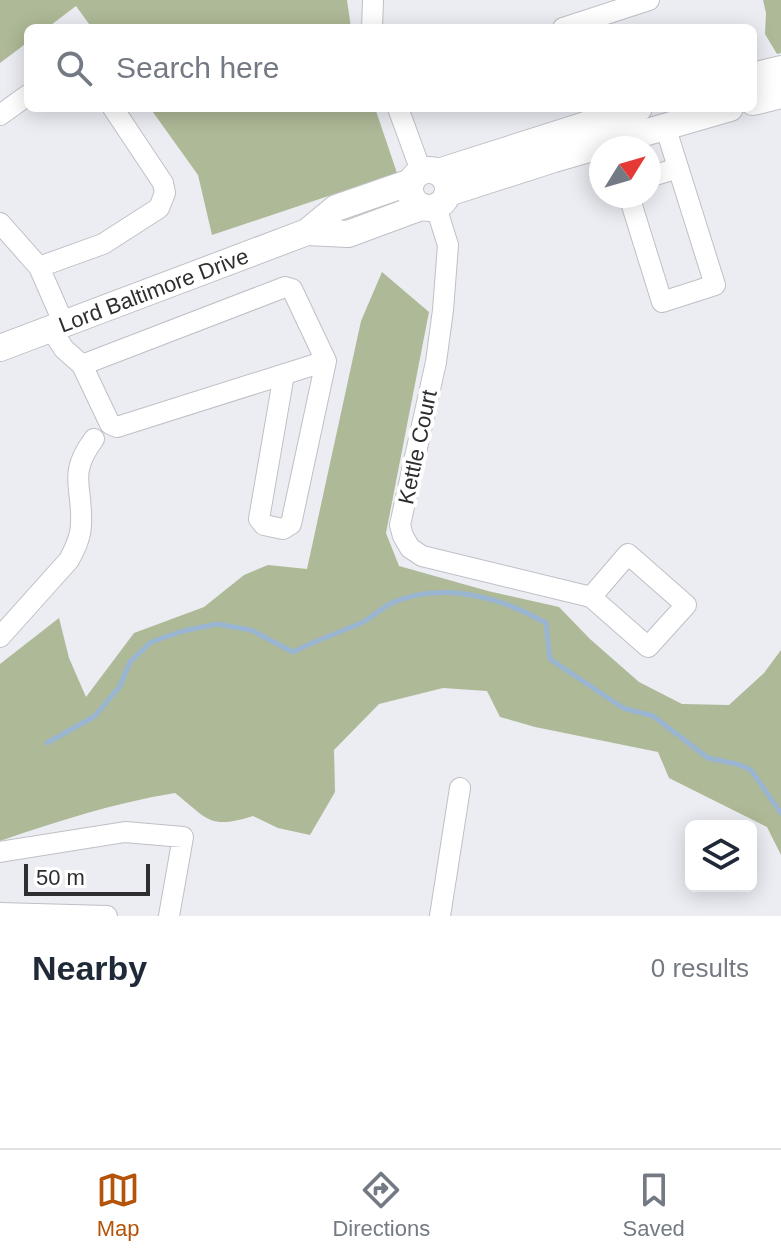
<!DOCTYPE html>
<html lang="en">
<head>
<meta charset="utf-8">
<style>
  body { margin:0; font-family:Helvetica,sans-serif; background:#f6f6f7; color:#1f2937 }
  .controls { position:absolute; right:24px; bottom:24px; display:grid; overflow:hidden; border-radius:12px; box-shadow:0 4px 20px #0003 }
  .controls button { width:72px; height:72px; display:grid; place-items:center; padding:0; border:0; border-bottom:2px solid #e0e1e3; background:#fff; color:#1f2937; font:40px sans-serif }
  .compass { position:absolute; left:589px; top:136px; width:72px; height:72px; border-radius:50%; background:#fff; box-shadow:0 4px 20px #0003; rotate:53deg }
  .scale { position:absolute; left:24px; bottom:20px; width:126px; box-sizing:border-box; padding-left:8px; border:4px solid #2e2e31; border-top:0; font-size:22px; line-height:28px; white-space:nowrap; color:#2e2e31; -webkit-text-stroke:6px #fff; paint-order:stroke }
  .list { margin:0; padding:0; list-style:none }
  h2 { display:flex; justify-content:space-between; align-items:center; height:104px; margin:0; padding:0 32px; font-size:34px }
  h2 small { font-size:26px; font-weight:400; color:#747a83 }
  .icon { flex:none; width:44px; height:44px; fill:none; stroke:currentColor; stroke-width:2; stroke-linecap:round; stroke-linejoin:round }
  .map { position:relative; flex:none; width:781px; height:916px; overflow:hidden }
  .search { position:absolute; background:#fff; box-shadow:0 4px 20px #0003; left:24px; right:24px; top:24px; height:88px; display:flex; align-items:center; gap:20px; box-sizing:border-box; padding:0 28px; border-radius:12px; color:#747a83; font-size:30px }
  .sheet { height:232px; background:#fff }
  nav { display:flex; justify-content:space-around; align-items:center; box-sizing:border-box; height:112px; border-top:2px solid #e0e1e3; background:#fff; font-size:22px; color:#747a83 }
  nav a { display:grid; justify-items:center; gap:4px }
  nav .on { color:#b45309 }
  .map>svg:first-child { display:block }
  .forest { fill:#aeb997 }
  .lines { fill:none; stroke-linecap:round; stroke-linejoin:round }
  .stream { stroke:#9ab5d1; stroke-width:5 }
  .minor-casing { stroke:#bfc0c6; stroke-width:22 }
  .major-casing { stroke:#bfc0c6; stroke-width:28 }
  .minor { stroke:#fff; stroke-width:20 }
  .major { stroke:#fff; stroke-width:26 }
  .labels { text-anchor:middle; stroke-width:8; stroke-linejoin:round; paint-order:stroke }
  .street-label { font-size:22px; fill:#2e2e31; stroke:#fff }
</style>
</head>
<body>
<div class="map">
<svg width="781" height="916" viewBox="0 0 781 916">
  <rect width="100%" height="100%" fill="#ebedf3"/>
  <path class="forest" d="M 0,0 L 347,0 L 351,28 L 92,28 L 76,6 L 47,28 L 28,28 L 28,42 L 0,63 Z
    M 763,0 L 781,0 L 781,53 L 777,54 L 765,34 L 766,13 Z
    M 150,108 L 375,108 L 397,173 L 212,235 L 198,175 Z
    M 382,272 L 429,312 L 386,533 L 399,566 L 488,591 L 559,607 L 590,639 L 639,682 L 682,704 L 729,705 L 764,673 L 781,650 L 781,855 L 767,827 L 669,778 L 658,752 L 535,727 L 500,717 L 487,691 L 443,688 L 379,704 L 334,750 L 335,792 L 310,835 L 278,828 L 253,816 C 209,830 208,819 175,793 C 114,803 58,821 0,841 L 0,664 L 59,618 L 69,658 L 86,697 L 134,633 L 204,607 L 244,575 L 268,565 L 307,569 L 361,321 Z"/>
  <g class="lines">
    <path class="stream" d="M 47,743 L 95,716 L 120,686 L 130,662 L 151,642 L 183,631 L 217,624 L 251,630 L 293,652 C 315,641 338,633 361,623 C 372,618 381,608 392,603 C 442,581 501,597 546,623 L 550,659 L 623,708 L 653,716 L 708,758 L 737,764 L 751,770 L 781,813"/>
    <defs>
      <path id="minor" d="M 372,28 L 373,0
        M 563,28 L 649,0
        M 398,108 L 421,171
        M 0,115 L 28,95
        M 649,177 L 678,168
        M 629,196 L 662,302 L 715,285 L 665,126
        M 436,207 L 448,245 L 443,310 L 436,362 L 400,525 L 403,536 L 410,548 L 422,556 L 591,597 L 648,647 L 686,605 L 628,554 L 591,597
        M 0,223 L 39,267 L 64,324
        M 39,267 L 103,244 L 159,208 L 165,193 L 163,183 L 113,108
        M 51,329 L 64,349 L 82,365 L 110,424 L 117,427 L 326,361 L 292,289 L 285,287 L 82,365
        M 284,374 L 259,519 L 264,525 L 283,529 L 291,524 L 326,361
        M 0,637 L 69,560 C 75,549 81,537 81,524 C 83,486 67,475 94,439
        M 0,852 L 125,832 L 183,837 L 169,916
        M 0,913 L 107,916
        M 440,916 L 460,788"/>
      <g id="major">
        <path d="M 753,76 L 781,69"/>
        <path d="M 753,102 L 781,95"/>
        <circle cx="429" cy="189" r="19"/>
        <path d="M 438,172 L 639,108"/>
        <path d="M 448,193 L 554,159 L 730,108"/>
        <path d="M 307,232 L 348,234 L 421,207"/>
        <path id="s1" d="M 0,348 L 307,232 L 336,208 L 411,182"/>
      </g>
    </defs>
    <use href="#minor" class="minor-casing"/>
    <use href="#major" class="major-casing"/>
    <use href="#minor" class="minor"/>
    <use href="#major" class="major"/>
  </g>
  <g class="labels">
    <g class="street-label">
      <text dy="8" stroke="none"><textPath href="#s1" startOffset="164">Lord Baltimore Drive</textPath></text>
      <text transform="translate(417 447) rotate(-78)" y="8">Kettle Court</text>
    </g>
  </g>
</svg>
<div class="controls">
<button><svg class="icon" aria-label="layers" viewBox="0 0 24 24"><path d="M12 4l9 5-9 5-9-5zM3 14l9 5 9-5"/></svg></button>
</div>
<svg class="compass" viewBox="-18 -18 36 36"><path d="M0-13l5 13h-10z" fill="#e53935"/><path d="M0 13l5-13h-10z" fill="#747a83"/></svg>
<div class="scale">50 m</div>
<div class="search"><svg class="icon" aria-label="search" viewBox="0 0 24 24"><circle cx="10" cy="10" r="6"/><path d="M15 15l6 6"/></svg>Search here</div>
</div>
<section class="sheet">
<h2>Nearby<small>0 results</small></h2>
<ul class="list">
</ul>
</section>
<nav>
<a class="on"><svg class="icon" aria-label="map" viewBox="0 0 24 24"><path d="M3 6l6-2 6 2 6-2v14l-6 2-6-2-6 2zM9 4v14M15 6v14"/></svg>Map</a>
<a><svg class="icon" aria-label="directions" viewBox="0 0 24 24"><path d="M12 3l9 9-9 9-9-9zM9 14v-3h6M13 9l2 2-2 2"/></svg>Directions</a>
<a><svg class="icon" aria-label="saved" viewBox="0 0 24 24"><path d="M7 4h10v16l-5-4-5 4z"/></svg>Saved</a>
</nav>
</body>
</html>
